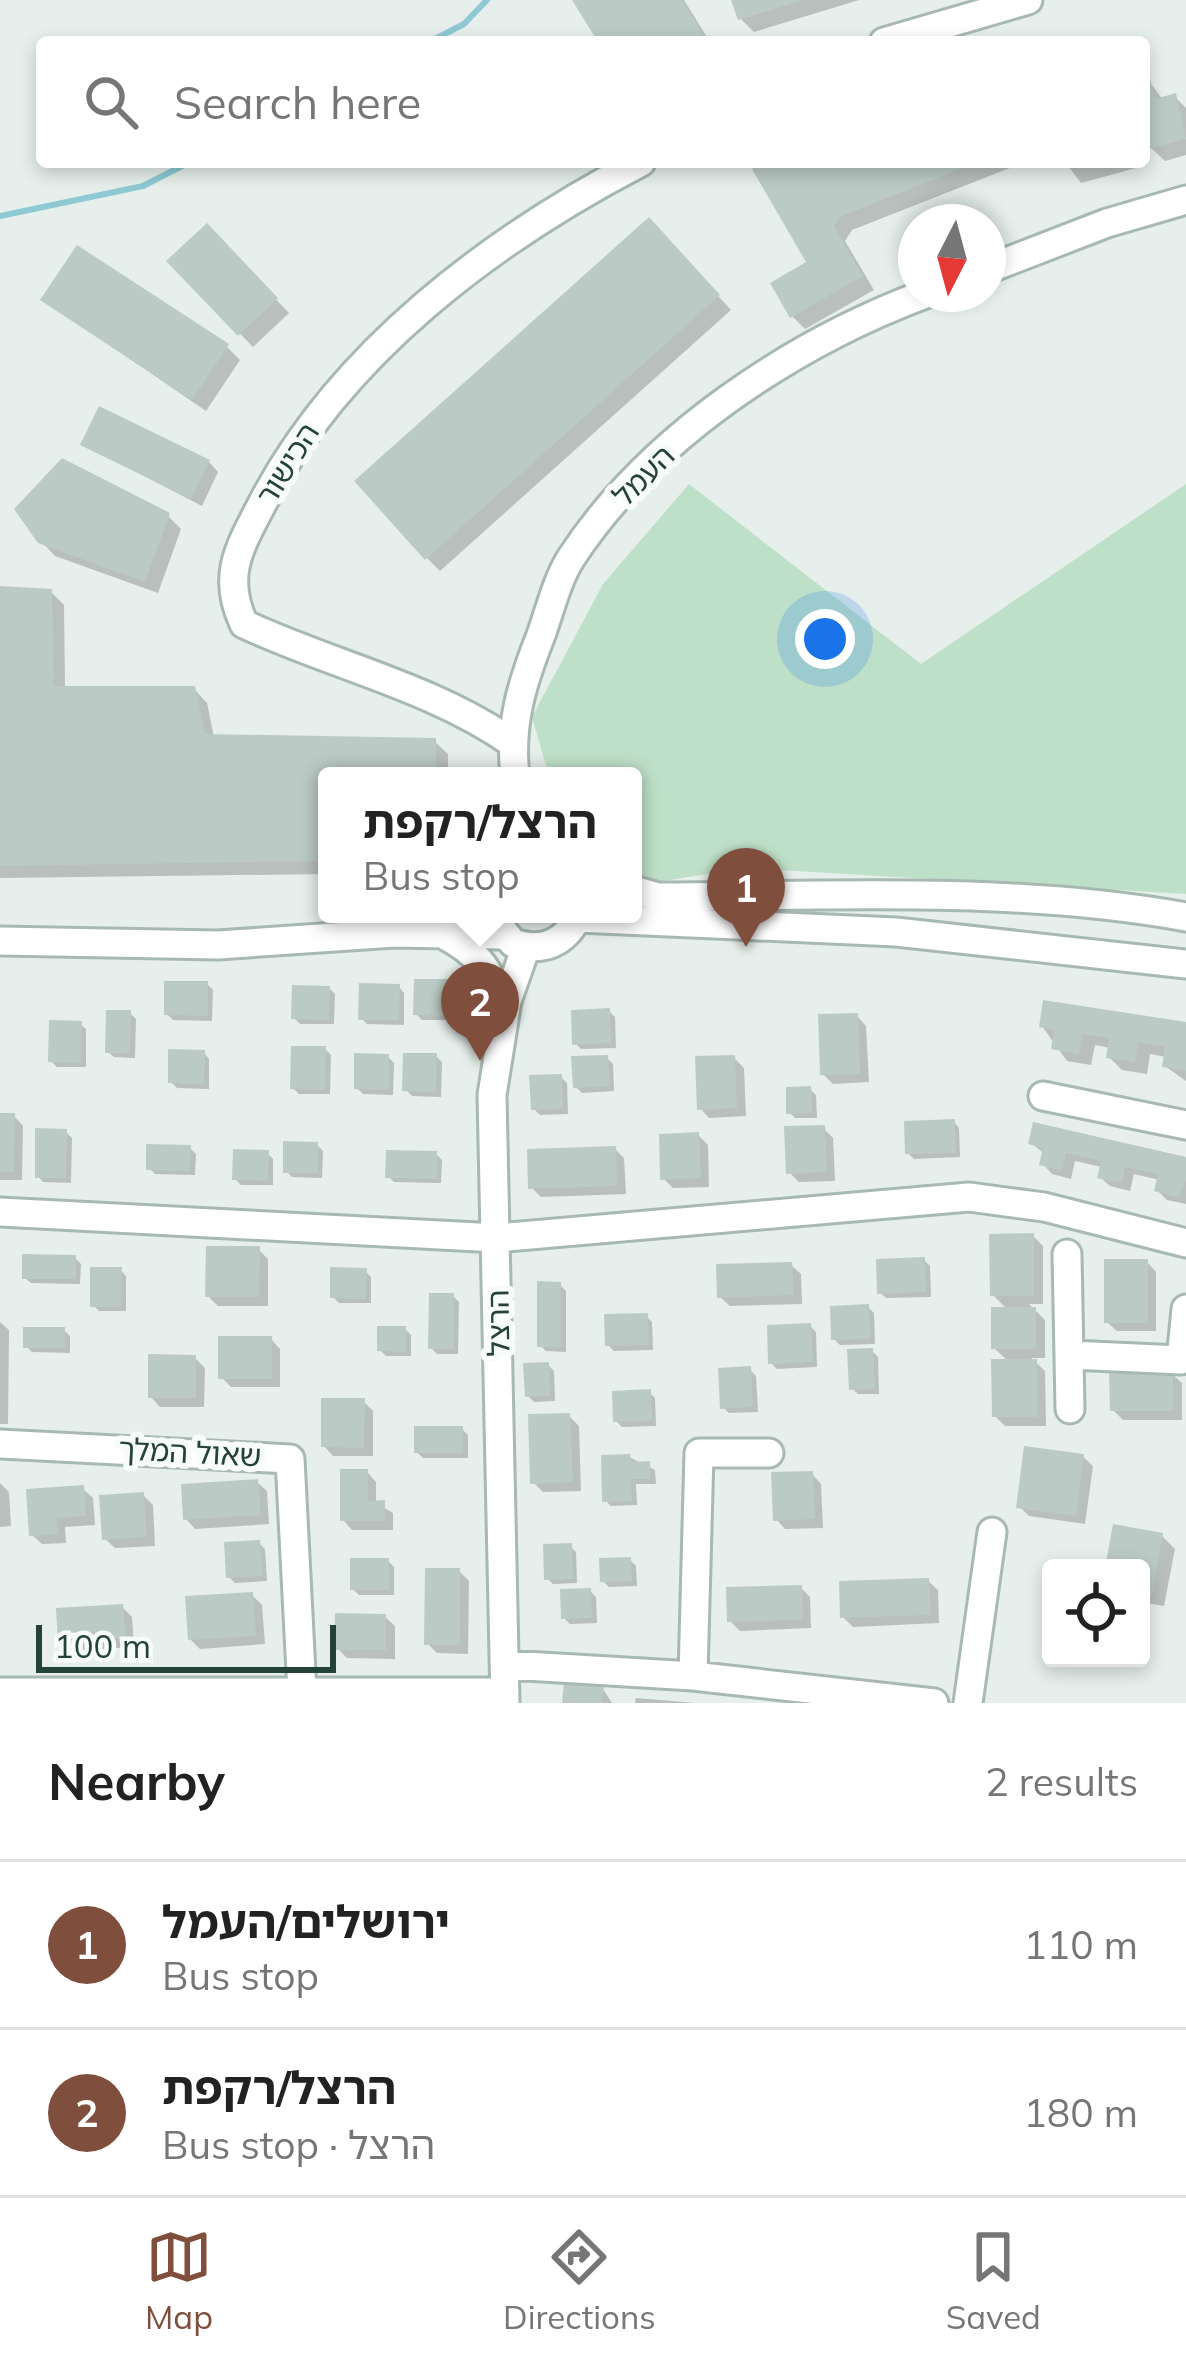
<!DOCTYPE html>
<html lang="en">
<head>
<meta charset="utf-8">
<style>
  body { margin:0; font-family:Mulish,"Noto Sans Hebrew",sans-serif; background:#f6f6f6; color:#222 }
  .controls { position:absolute; right:36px; bottom:36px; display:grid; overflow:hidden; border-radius:12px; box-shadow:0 6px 18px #0003 }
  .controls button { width:108px; height:108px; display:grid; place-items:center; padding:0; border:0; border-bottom:3px solid #e0e0e0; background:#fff; color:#222; font:60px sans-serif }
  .compass { position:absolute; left:898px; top:204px; width:108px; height:108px; border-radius:50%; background:#fff; box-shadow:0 6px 18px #0003; rotate:186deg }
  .scale { position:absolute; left:36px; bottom:30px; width:300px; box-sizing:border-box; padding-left:12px; border:6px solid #24423a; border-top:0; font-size:33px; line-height:42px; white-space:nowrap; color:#24423a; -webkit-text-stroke:9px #f7fbf9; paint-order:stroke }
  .you { position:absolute; left:825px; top:639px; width:42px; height:42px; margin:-30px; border:9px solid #fff; border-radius:50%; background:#1a73e8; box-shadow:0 0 0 18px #1a73e833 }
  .badge { display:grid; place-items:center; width:78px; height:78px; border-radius:50%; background:#804e3d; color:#fff; font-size:39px; font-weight:700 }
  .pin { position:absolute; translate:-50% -99px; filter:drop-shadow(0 3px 6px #0008) }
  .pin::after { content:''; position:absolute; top:63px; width:42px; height:36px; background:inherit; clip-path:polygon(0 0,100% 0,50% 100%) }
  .popup { position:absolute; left:318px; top:767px; width:324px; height:156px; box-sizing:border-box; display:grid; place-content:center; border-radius:12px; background:#fff; filter:drop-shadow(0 3px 9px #0005); font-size:39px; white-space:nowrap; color:#767676 }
  .popup b { font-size:45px; color:#222 }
  .popup::after { content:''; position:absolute; left:50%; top:100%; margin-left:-24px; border:24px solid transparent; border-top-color:#fff }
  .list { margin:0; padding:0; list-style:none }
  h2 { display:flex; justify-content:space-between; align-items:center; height:156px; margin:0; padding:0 48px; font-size:51px }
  h2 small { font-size:39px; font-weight:400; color:#767676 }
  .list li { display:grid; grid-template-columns:78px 1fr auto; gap:36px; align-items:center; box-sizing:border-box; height:168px; padding:0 48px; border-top:3px solid #e0e0e0 }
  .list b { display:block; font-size:45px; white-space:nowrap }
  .list p { margin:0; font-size:39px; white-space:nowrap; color:#767676 }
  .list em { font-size:39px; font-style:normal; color:#767676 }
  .icon { flex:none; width:66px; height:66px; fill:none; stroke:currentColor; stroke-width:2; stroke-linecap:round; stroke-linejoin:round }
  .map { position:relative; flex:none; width:1186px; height:1703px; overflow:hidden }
  .search { position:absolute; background:#fff; box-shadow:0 6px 18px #0003; left:36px; right:36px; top:36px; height:132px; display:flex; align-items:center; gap:30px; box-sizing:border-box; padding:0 42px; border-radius:12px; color:#767676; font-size:45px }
  .sheet { height:492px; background:#fff }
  nav { display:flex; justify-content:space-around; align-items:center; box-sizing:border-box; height:168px; border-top:3px solid #e0e0e0; background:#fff; font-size:33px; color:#767676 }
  nav a { display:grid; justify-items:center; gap:6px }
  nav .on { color:#804e3d }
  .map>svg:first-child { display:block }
  .green { fill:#bfe0c8 }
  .shadow { fill:#0003 }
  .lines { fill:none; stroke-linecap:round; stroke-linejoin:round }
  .stream { stroke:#8ec9d4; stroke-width:6 }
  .building { fill:#bbcac4 }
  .minor-casing { stroke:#a8b8b2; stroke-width:33 }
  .minor { stroke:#fff; stroke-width:27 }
  .labels { text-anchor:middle; stroke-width:12; stroke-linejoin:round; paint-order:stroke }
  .street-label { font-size:30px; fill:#24423a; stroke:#f7fbf9 }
</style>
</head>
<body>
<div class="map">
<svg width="1186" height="1703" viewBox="0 0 1186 1703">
  <rect width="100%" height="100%" fill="#e6efeb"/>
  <path class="green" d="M 689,484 L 921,664 L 1186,484 L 1186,894 L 743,868 L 633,886 L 633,776 L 549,776 L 532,717 L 603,584 Z"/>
  <path class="shadow" d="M 576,0 L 684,0 L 710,42 L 602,42 Z
    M 735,0 L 859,0 L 754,32 L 740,18 Z
    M 1149,81 L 1163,100 L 1175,97 L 1186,108 L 1186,155 L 1165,161 L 1151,148 L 1144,130 L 1144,83 Z
    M 1144,155 L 1147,165 L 1081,183 L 1065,162 L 1144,162 Z
    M 771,162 L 783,168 L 794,162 L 1025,162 L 852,230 L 845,241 L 874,290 L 805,329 L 792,316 L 810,263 L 756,170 Z
    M 207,227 L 289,313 L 253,347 L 170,261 Z
    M 662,234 L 731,310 L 440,571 L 427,558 Z
    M 44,300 L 227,347 L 240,360 L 206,411 Z
    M 84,445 L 209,462 L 218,472 L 202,506 Z
    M 168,516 L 181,529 L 158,593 L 55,556 L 41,541 Z
    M 0,589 L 51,592 L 64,605 L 65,689 L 194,689 L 207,703 L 214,737 L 434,741 L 448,754 L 448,772 L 463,776 L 327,776 L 327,874 L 0,878 Z
    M 451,982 L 457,988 L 457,1020 L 422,1020 L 416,1014 Z
    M 207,984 L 213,990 L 212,1021 L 173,1020 L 167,1014 Z
    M 399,987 L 404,993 L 404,1025 L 367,1024 L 361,1018 Z
    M 329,988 L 335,994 L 334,1024 L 300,1024 L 294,1018 Z
    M 609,1011 L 615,1017 L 616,1048 L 581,1049 L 575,1043 Z
    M 130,1013 L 136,1019 L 135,1058 L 114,1057 L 108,1052 Z
    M 857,1016 L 866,1026 L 869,1082 L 833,1084 L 823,1074 Z
    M 80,1024 L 86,1029 L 86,1067 L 57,1067 L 51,1061 Z
    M 1186,1025 L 1186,1081 L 1165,1066 L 1166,1057 L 1150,1054 L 1147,1074 L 1122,1070 L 1109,1057 L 1110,1048 L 1095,1045 L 1091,1065 L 1067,1061 L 1042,1026 Z
    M 325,1049 L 331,1055 L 330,1094 L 299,1094 L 293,1088 Z
    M 204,1053 L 209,1059 L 209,1089 L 177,1088 L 171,1082 Z
    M 436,1056 L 442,1062 L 441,1097 L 412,1096 L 406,1090 Z
    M 388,1057 L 394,1063 L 393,1095 L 363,1094 L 357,1088 Z
    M 607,1058 L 613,1064 L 614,1091 L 582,1093 L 576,1087 Z
    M 734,1058 L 744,1068 L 746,1116 L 709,1118 L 700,1108 Z
    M 561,1077 L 567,1083 L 568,1114 L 540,1115 L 534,1109 Z
    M 810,1089 L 816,1095 L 817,1118 L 795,1118 L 789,1112 Z
    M 0,1116 L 14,1116 L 23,1126 L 22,1180 L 0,1180 Z
    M 954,1122 L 959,1128 L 960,1157 L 914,1159 L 908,1153 Z
    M 823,1128 L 833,1138 L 835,1181 L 799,1182 L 789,1172 Z
    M 66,1132 L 72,1138 L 71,1183 L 43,1182 L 38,1176 Z
    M 698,1135 L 708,1145 L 709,1187 L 673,1188 L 663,1178 Z
    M 1032,1144 L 1186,1160 L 1186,1204 L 1167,1200 L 1157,1190 L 1160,1180 L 1134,1174 L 1130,1191 L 1110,1186 L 1100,1177 L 1102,1167 L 1075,1161 L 1071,1179 L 1052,1174 L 1043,1164 L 1045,1154 Z
    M 317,1145 L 323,1151 L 322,1178 L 292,1177 L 286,1171 Z
    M 190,1148 L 196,1154 L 195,1175 L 155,1174 L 149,1168 Z
    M 615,1149 L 624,1158 L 626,1194 L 541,1197 L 531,1187 Z
    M 267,1153 L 273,1159 L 273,1185 L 241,1185 L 235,1179 Z
    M 436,1154 L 442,1160 L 441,1183 L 394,1182 L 388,1176 Z
    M 1033,1236 L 1043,1246 L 1043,1304 L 1029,1304 L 1045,1320 L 1045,1358 L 1031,1358 L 1045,1371 L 1046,1426 L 1005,1426 L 995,1416 L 1009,1362 L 994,1348 L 1008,1310 L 993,1295 Z
    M 258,1249 L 268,1259 L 268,1306 L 218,1306 L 208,1296 Z
    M 75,1258 L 81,1264 L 80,1284 L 31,1283 L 25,1278 Z
    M 924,1260 L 930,1266 L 931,1297 L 886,1298 L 880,1292 Z
    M 1147,1262 L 1156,1272 L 1156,1331 L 1117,1331 L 1107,1322 Z
    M 791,1265 L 801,1274 L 802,1304 L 730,1306 L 720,1297 Z
    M 120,1270 L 126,1276 L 126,1311 L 99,1311 L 93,1305 Z
    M 365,1271 L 371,1277 L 371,1303 L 339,1303 L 333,1297 Z
    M 560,1285 L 566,1291 L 566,1352 L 546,1351 L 540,1345 Z
    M 453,1296 L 459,1302 L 458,1354 L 437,1354 L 431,1348 Z
    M 868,1307 L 874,1313 L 875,1344 L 840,1345 L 834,1339 Z
    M 646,1316 L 652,1322 L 653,1350 L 614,1351 L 608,1345 Z
    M 0,1322 L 9,1330 L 8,1424 L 0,1424 Z
    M 810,1326 L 816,1332 L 817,1367 L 777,1369 L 771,1363 Z
    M 405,1329 L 411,1335 L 411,1356 L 386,1356 L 380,1350 Z
    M 64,1330 L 70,1336 L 70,1353 L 32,1352 L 26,1346 Z
    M 271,1339 L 280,1349 L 280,1387 L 231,1387 L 221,1377 Z
    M 872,1351 L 878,1357 L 879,1394 L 858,1394 L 852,1388 Z
    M 195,1358 L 205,1368 L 204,1407 L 160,1407 L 151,1397 Z
    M 548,1365 L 554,1371 L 555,1401 L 534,1402 L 528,1396 Z
    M 750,1370 L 756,1376 L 758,1412 L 729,1413 L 723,1407 Z
    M 1172,1374 L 1182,1383 L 1182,1420 L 1123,1420 L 1113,1410 Z
    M 649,1392 L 655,1398 L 656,1426 L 622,1427 L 616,1421 Z
    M 363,1401 L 373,1411 L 373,1456 L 333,1456 L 324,1446 Z
    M 569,1416 L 579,1426 L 581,1491 L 543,1492 L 533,1482 Z
    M 462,1429 L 468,1435 L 468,1458 L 423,1458 L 417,1452 Z
    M 629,1457 L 655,1470 L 656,1484 L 636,1484 L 637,1505 L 611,1506 L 605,1500 Z
    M 1083,1457 L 1093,1466 L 1085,1524 L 1029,1516 L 1020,1507 Z
    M 367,1472 L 376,1482 L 376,1503 L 393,1513 L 393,1530 L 352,1530 L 343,1520 Z
    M 812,1474 L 821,1484 L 823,1528 L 785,1529 L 776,1519 Z
    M 257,1482 L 267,1491 L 269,1524 L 195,1529 L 186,1519 Z
    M 0,1483 L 9,1492 L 11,1526 L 0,1527 Z
    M 83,1489 L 93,1498 L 95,1525 L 65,1527 L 66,1543 L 42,1544 L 32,1535 Z
    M 143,1495 L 153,1505 L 155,1546 L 115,1548 L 105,1539 Z
    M 1162,1536 L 1175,1549 L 1164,1606 L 1141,1602 L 1141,1568 L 1108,1568 Z
    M 259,1543 L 265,1549 L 267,1581 L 235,1583 L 229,1577 Z
    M 570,1546 L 576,1552 L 577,1583 L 553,1584 L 547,1578 Z
    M 630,1560 L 636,1566 L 637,1586 L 609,1587 L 603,1581 Z
    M 388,1561 L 394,1567 L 394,1595 L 359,1595 L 353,1589 Z
    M 459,1571 L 469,1581 L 468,1654 L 437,1653 L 428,1644 Z
    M 928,1581 L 938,1590 L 939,1623 L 853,1627 L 843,1617 Z
    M 801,1588 L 810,1597 L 811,1628 L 740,1631 L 730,1621 Z
    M 590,1591 L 596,1597 L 597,1623 L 570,1624 L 564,1618 Z
    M 252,1595 L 262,1605 L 265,1644 L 200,1649 L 190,1639 Z
    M 122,1607 L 132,1617 L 134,1647 L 70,1651 L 61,1641 Z
    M 385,1617 L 395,1626 L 395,1659 L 347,1658 L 337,1648 Z
    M 603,1689 L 612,1703 L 565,1703 Z
    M 636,1698 L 696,1703 L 635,1703 Z"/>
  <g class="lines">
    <path class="stream" d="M 429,42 L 464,24 L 487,0
      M 0,216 L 143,186 L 190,162"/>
  </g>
  <path class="building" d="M 572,0 L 682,0 L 708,42 L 598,42 Z
    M 731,0 L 800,0 L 801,1 L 738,20 Z
    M 1150,78 L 1155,99 L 1176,93 L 1186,139 L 1149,149 L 1144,80 Z
    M 764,162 L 781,166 L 979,162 L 839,217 L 834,226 L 863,276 L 790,318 L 770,283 L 806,262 L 752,169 Z
    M 649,217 L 720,295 L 425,560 L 354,481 Z
    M 207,223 L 278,298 L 238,336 L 166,261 Z
    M 77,245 L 229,344 L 192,400 L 40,300 Z
    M 99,406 L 210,460 L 191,499 L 80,445 Z
    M 62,458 L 170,513 L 145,582 L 38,543 L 14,509 Z
    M 0,586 L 52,589 L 54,686 L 195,686 L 205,734 L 436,738 L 436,769 L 460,769 L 460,776 L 327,776 L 327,861 L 0,866 Z
    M 414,979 L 452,979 L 452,1016 L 413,1015 Z
    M 164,981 L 208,981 L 208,1016 L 164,1015 Z
    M 359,983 L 400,984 L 399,1020 L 358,1020 Z
    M 292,985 L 330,986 L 329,1020 L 291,1019 Z
    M 1043,1000 L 1186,1022 L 1186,1071 L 1162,1067 L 1165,1047 L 1138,1042 L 1135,1062 L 1106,1058 L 1109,1038 L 1082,1034 L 1079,1054 L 1051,1049 L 1054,1030 L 1039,1027 Z
    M 610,1008 L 611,1043 L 572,1045 L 571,1010 Z
    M 106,1010 L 131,1010 L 130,1053 L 105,1053 Z
    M 858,1013 L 860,1074 L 820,1075 L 818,1014 Z
    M 49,1020 L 82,1021 L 81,1063 L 48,1062 Z
    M 291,1046 L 326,1046 L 325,1090 L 290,1089 Z
    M 168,1049 L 205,1050 L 204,1084 L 168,1083 Z
    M 354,1053 L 389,1054 L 389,1090 L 354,1089 Z
    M 403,1053 L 437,1053 L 436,1092 L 402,1091 Z
    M 608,1055 L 610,1086 L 573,1088 L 571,1056 Z
    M 735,1055 L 737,1108 L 697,1110 L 695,1056 Z
    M 562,1074 L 563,1109 L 531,1110 L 529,1075 Z
    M 811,1086 L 812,1113 L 786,1114 L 786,1087 Z
    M 0,1113 L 15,1113 L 14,1172 L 0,1172 Z
    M 955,1119 L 956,1153 L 905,1154 L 904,1121 Z
    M 1033,1122 L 1186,1157 L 1186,1181 L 1178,1197 L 1154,1191 L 1158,1174 L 1125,1167 L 1121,1183 L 1097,1178 L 1101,1161 L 1066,1153 L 1062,1171 L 1039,1165 L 1043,1148 L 1028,1144 Z
    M 825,1125 L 827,1172 L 786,1174 L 784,1126 Z
    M 35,1128 L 67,1129 L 66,1178 L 35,1178 Z
    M 699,1132 L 701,1178 L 660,1180 L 659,1134 Z
    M 283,1141 L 318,1142 L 318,1173 L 283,1173 Z
    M 146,1144 L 191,1145 L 190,1171 L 146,1170 Z
    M 616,1146 L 617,1186 L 528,1189 L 527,1149 Z
    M 233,1149 L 269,1150 L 268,1181 L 232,1180 Z
    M 386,1150 L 437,1151 L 437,1179 L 385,1178 Z
    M 1034,1233 L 1034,1296 L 990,1296 L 989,1234 Z
    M 206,1246 L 260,1246 L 259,1297 L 205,1297 Z
    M 22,1254 L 76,1255 L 76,1279 L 22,1279 Z
    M 925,1257 L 926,1292 L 877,1294 L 876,1259 Z
    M 1104,1259 L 1148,1259 L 1148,1323 L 1104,1323 Z
    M 792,1262 L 794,1295 L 717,1298 L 716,1264 Z
    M 90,1267 L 122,1267 L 121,1307 L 90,1307 Z
    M 330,1267 L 367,1268 L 366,1299 L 330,1298 Z
    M 537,1281 L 561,1282 L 561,1347 L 537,1347 Z
    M 429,1293 L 454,1293 L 454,1349 L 428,1349 Z
    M 869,1304 L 871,1339 L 831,1340 L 830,1306 Z
    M 991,1307 L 1036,1307 L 1036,1349 L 991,1349 Z
    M 648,1313 L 649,1345 L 605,1346 L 604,1314 Z
    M 811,1323 L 813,1362 L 768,1364 L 767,1325 Z
    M 377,1326 L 406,1326 L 406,1352 L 377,1351 Z
    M 23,1327 L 65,1327 L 65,1348 L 23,1348 Z
    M 218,1336 L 272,1336 L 272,1379 L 218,1379 Z
    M 873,1348 L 875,1389 L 849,1390 L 847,1349 Z
    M 148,1354 L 196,1355 L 196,1398 L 148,1398 Z
    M 991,1359 L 1037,1359 L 1037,1417 L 992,1417 Z
    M 549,1362 L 550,1396 L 525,1397 L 523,1363 Z
    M 751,1366 L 753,1407 L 720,1409 L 718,1368 Z
    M 1109,1371 L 1173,1371 L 1173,1411 L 1110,1411 Z
    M 651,1389 L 652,1421 L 613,1422 L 612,1391 Z
    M 321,1398 L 365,1398 L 364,1448 L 321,1447 Z
    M 570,1413 L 573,1482 L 530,1484 L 528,1414 Z
    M 414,1426 L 463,1426 L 463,1453 L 414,1453 Z
    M 1024,1446 L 1084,1454 L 1076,1516 L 1016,1508 Z
    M 630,1454 L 631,1462 L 650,1461 L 651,1479 L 631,1479 L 632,1501 L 602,1502 L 601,1455 Z
    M 340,1469 L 368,1469 L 368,1501 L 385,1500 L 385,1521 L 340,1521 Z
    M 813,1471 L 815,1519 L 773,1521 L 771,1472 Z
    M 258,1479 L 261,1515 L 183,1520 L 181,1484 Z
    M 84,1485 L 86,1516 L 57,1518 L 58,1534 L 29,1536 L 26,1489 Z
    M 144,1492 L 147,1537 L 102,1540 L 99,1495 Z
    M 1113,1524 L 1163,1533 L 1152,1595 L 1141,1593 L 1141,1568 L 1105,1568 Z
    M 260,1540 L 263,1576 L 226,1578 L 224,1542 Z
    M 572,1543 L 573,1579 L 544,1580 L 543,1544 Z
    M 631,1557 L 632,1581 L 600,1582 L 599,1558 Z
    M 350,1558 L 389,1558 L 389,1590 L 350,1590 Z
    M 425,1568 L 460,1568 L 460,1645 L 424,1645 Z
    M 929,1578 L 931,1615 L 840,1618 L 839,1581 Z
    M 802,1585 L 803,1620 L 727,1622 L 726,1587 Z
    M 591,1588 L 592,1618 L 561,1619 L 560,1589 Z
    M 253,1592 L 256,1636 L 188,1640 L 185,1596 Z
    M 123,1604 L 126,1638 L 58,1642 L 56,1608 Z
    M 335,1613 L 386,1614 L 386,1650 L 334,1650 Z
    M 564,1682 L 604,1686 L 602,1703 L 562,1703 Z"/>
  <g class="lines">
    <defs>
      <path id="minor" d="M 884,42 L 1028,0
        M 988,269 L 1107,223 L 1186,200
        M 511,742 C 432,687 332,665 244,624 C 222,577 238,550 261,506 C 339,354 491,240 641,162
        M 515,776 C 509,724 522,683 541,635 C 550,610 557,580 571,558 C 650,437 792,344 925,294
        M 633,890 L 658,897 C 832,896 1014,886 1186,917
        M 489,914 L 513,943 C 543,953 566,943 579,914
        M 578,918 L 896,932 L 1186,964
        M 442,934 C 480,953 493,973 503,1013
        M 0,941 L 218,945 L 394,933 L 502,935
        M 1043,1096 L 1186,1125
        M 0,1212 L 497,1238 L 969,1197 L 1044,1207 L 1186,1243
        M 1067,1254 L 1070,1409
        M 1070,1355 L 1181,1360 L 1186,1309
        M 0,1444 L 290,1459 L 302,1692
        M 508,1665 L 693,1676 L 934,1703
        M 693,1676 L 699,1453 L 769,1453
        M 0,1692 L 505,1692
        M 505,1703 L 492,1095 L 507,1001 L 526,947
        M 968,1703 L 992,1532"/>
    </defs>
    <use href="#minor" class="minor-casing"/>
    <use href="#minor" class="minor"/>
  </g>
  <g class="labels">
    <g class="street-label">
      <text transform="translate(288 464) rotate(-58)" y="10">הכישור</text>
      <text transform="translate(644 476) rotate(-45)" y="10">העמל</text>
      <text transform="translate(499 1323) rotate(-91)" y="10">הרצל</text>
      <text transform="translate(190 1453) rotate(3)" y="10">שאול המלך</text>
    </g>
  </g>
</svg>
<div class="controls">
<button><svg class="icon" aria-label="locate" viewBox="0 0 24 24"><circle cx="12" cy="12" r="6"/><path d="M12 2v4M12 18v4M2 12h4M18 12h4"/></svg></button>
</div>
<svg class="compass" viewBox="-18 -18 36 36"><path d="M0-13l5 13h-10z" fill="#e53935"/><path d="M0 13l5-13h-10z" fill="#767676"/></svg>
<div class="scale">100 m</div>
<div class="you"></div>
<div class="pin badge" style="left:746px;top:947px">1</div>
<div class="pin badge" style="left:480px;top:1061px">2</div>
<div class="popup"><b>הרצל/רקפת</b>Bus stop</div>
<div class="search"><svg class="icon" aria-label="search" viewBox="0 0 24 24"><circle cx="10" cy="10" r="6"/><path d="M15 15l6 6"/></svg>Search here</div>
</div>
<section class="sheet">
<h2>Nearby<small>2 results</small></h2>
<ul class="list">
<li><span class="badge">1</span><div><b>ירושלים/העמל</b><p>Bus stop</p></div><em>110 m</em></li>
<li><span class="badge">2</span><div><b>הרצל/רקפת</b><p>Bus stop · הרצל</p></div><em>180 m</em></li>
</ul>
</section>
<nav>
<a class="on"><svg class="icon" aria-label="map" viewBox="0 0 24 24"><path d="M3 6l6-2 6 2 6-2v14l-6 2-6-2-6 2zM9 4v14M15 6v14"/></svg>Map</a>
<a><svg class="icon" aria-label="directions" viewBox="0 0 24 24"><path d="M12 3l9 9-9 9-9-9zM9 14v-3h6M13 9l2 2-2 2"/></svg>Directions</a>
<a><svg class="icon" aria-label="saved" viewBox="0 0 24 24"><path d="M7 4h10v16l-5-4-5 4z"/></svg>Saved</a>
</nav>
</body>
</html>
